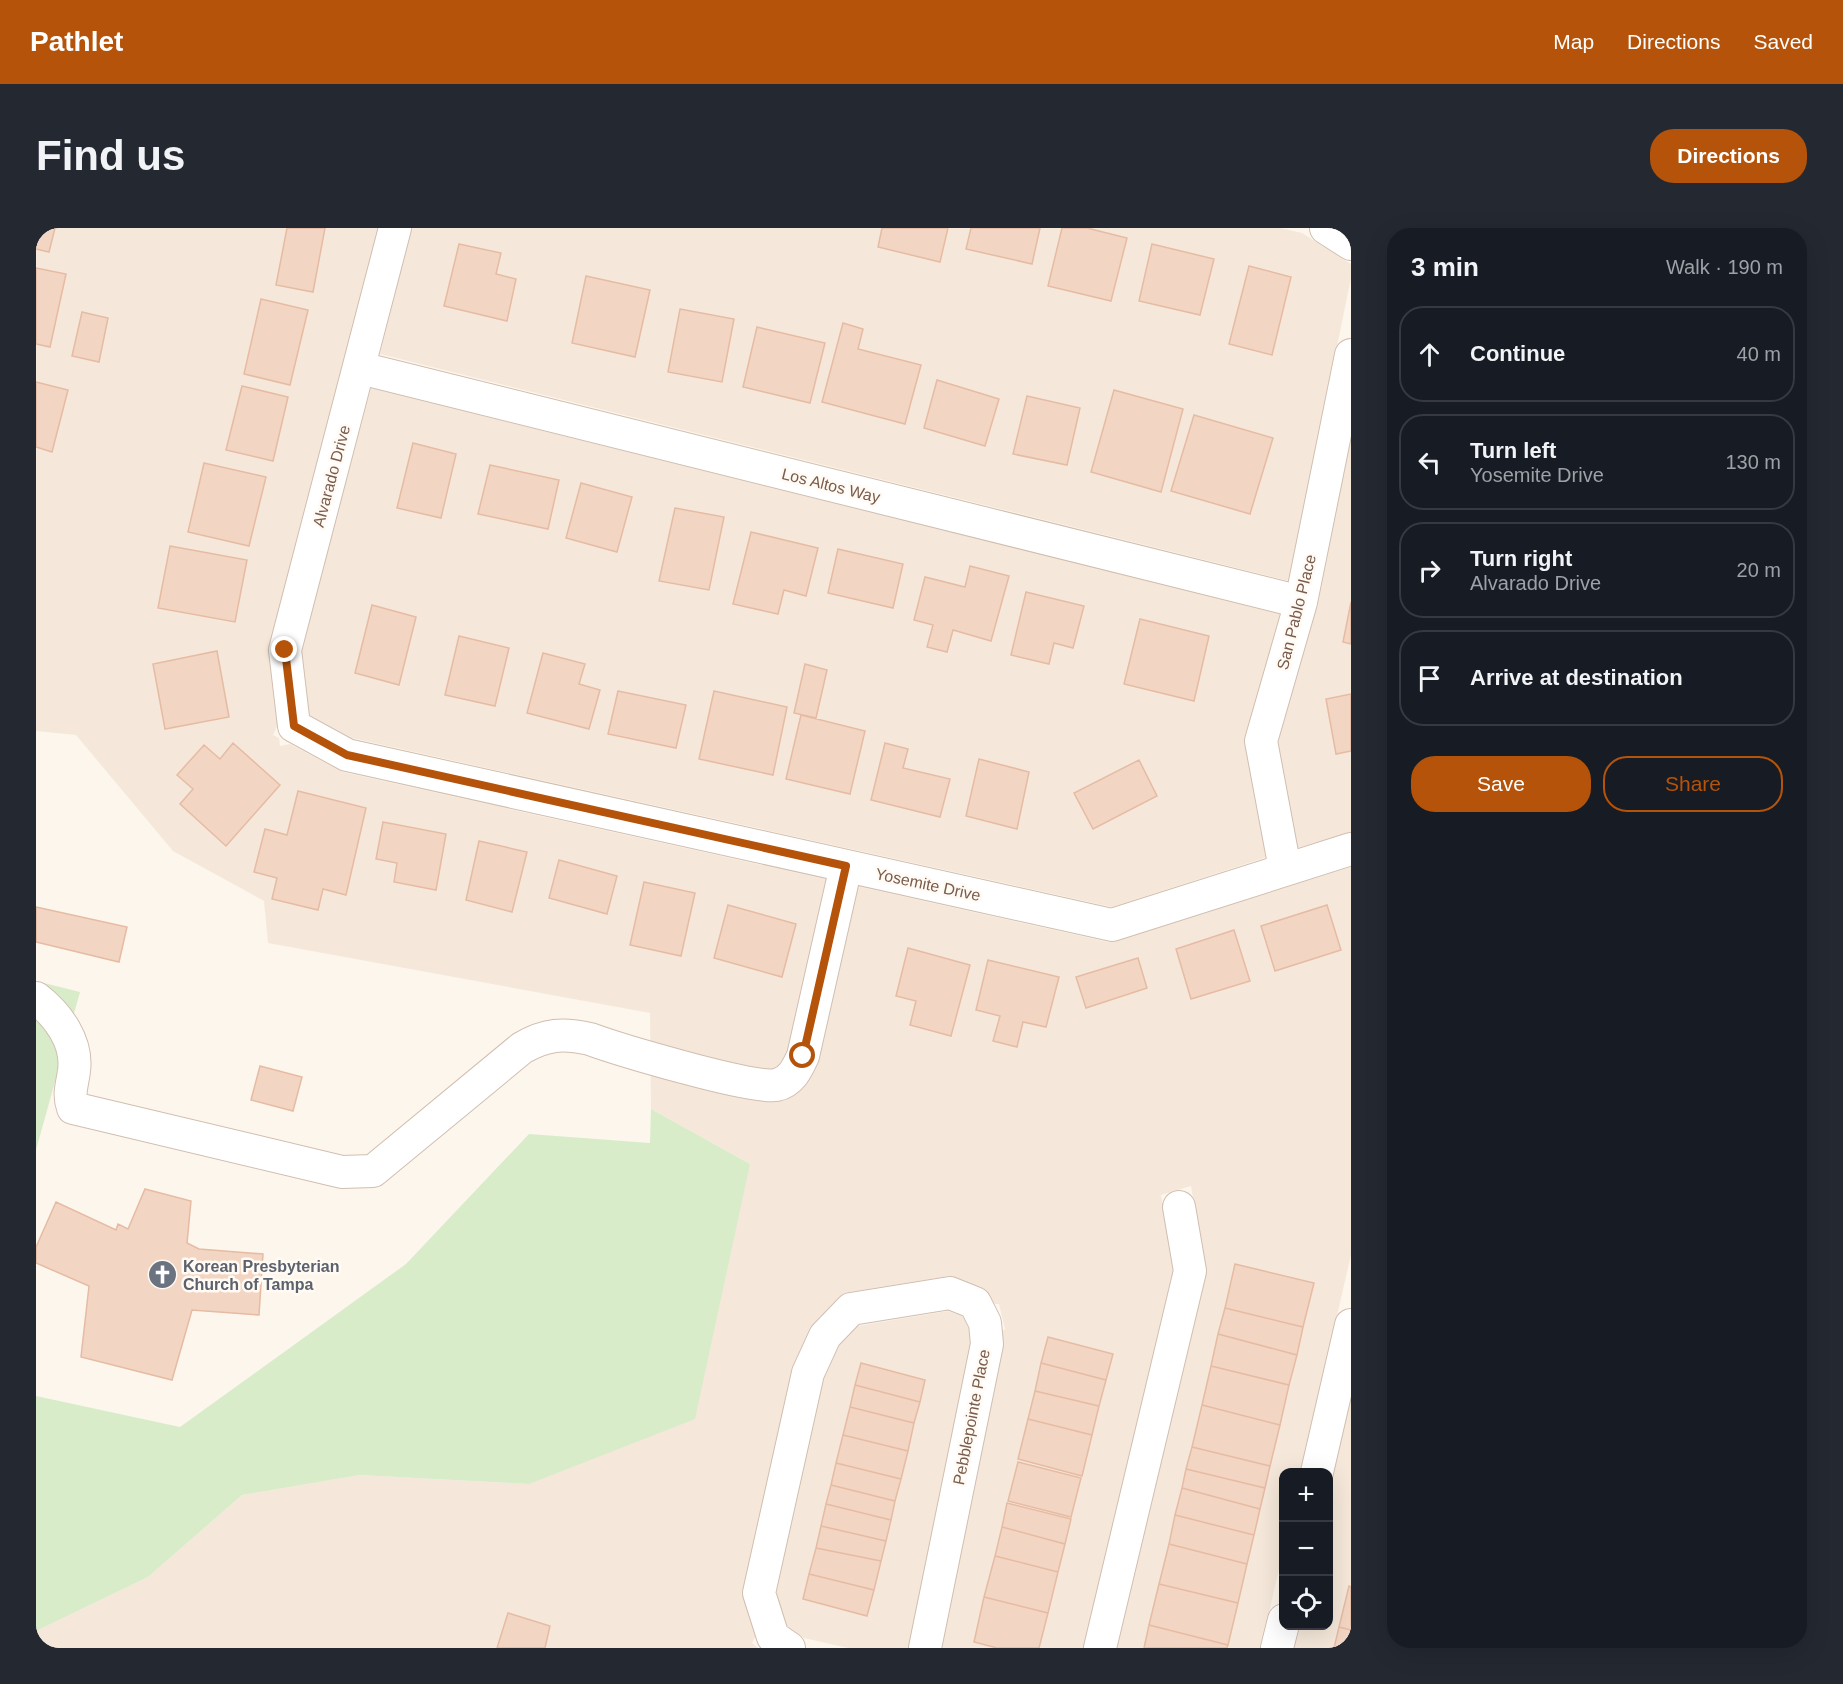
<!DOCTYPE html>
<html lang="en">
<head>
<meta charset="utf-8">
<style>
  body { margin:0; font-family:Arial,sans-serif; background:#242831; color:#f1f3f6 }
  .controls { position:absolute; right:18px; bottom:18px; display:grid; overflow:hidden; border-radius:12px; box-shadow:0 6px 24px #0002 }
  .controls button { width:54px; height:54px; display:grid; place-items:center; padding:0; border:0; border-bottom:2px solid #363941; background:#171b24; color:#f1f3f6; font:30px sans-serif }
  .stop { position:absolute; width:18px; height:18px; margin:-14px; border:4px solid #b45309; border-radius:50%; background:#fff }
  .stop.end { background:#b45309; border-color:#fff; box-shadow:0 2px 6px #0008 }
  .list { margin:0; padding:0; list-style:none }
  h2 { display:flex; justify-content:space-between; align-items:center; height:78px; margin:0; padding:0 24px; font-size:26px }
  h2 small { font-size:20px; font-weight:400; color:#9ea1a6 }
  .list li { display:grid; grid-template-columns:39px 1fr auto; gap:18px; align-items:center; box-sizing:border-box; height:96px; margin:0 12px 12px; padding:0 12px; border:2px solid #363941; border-radius:24px }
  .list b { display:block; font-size:22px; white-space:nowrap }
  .list p { margin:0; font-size:20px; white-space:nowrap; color:#9ea1a6 }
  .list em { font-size:20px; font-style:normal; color:#9ea1a6 }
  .actions { display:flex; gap:12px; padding:18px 24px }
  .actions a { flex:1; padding:14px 0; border:2px solid #b45309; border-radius:24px; text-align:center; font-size:21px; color:#b45309 }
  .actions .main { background:#b45309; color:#fff }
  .icon { flex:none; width:33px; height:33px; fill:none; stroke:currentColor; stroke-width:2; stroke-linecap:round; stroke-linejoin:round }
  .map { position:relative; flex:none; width:1315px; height:1420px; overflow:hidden; border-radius:24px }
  header { display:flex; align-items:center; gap:36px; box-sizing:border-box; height:84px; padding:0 30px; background:#b45309; color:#fff }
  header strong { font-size:28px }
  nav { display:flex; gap:33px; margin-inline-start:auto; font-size:21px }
  .intro { display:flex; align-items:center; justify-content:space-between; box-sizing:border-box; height:144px; padding:0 36px }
  h1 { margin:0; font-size:42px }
  .button { padding:15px 27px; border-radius:24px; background:#b45309; color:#fff; font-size:21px; font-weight:700 }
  main { display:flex; gap:36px; padding:0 36px }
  aside { flex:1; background:#171b24; border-radius:24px; box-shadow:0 6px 24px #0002 }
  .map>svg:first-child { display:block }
  .residential { fill:#f5e8da }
  .green { fill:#d8ecc9 }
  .building { fill:#f3d5c3; stroke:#e6bba3; stroke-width:1.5 }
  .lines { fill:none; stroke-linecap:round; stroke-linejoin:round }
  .minor-casing { stroke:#d1beb0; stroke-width:34 }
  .minor { stroke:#fff; stroke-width:32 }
  .route { stroke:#b45309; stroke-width:8 }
  .labels { text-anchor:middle; stroke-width:5; stroke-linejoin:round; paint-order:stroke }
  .street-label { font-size:16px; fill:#7a5c4d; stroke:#fffaf3 }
  .worship-label { font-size:16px; font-weight:bold; fill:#5b616d; stroke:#fffaf3; text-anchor:start }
</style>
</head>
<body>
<header>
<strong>Pathlet</strong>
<nav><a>Map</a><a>Directions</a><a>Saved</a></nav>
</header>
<div class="intro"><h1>Find us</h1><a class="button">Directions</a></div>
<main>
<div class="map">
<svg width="1315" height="1420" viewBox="0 0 1315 1420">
  <rect width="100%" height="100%" fill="#fdf6ec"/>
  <path class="residential" d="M 0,0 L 343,0 L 234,425 L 242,496 L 237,507 L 243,510 L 244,518 L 254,516 L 307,544 L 1072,714 L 1315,639 L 1315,1027 L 1265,1244 L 1248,1244 L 1247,1323 L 1225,1420 L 1081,1420 L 1169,1046 L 1155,958 L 1125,967 L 1138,1043 L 1049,1420 L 904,1420 L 965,1104 L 969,1101 L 963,1076 L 958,1076 L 945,1059 L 913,1048 L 813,1064 L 804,1069 L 778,1095 L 757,1142 L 708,1362 L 720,1408 L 716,1415 L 722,1420 L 0,1420 L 0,1403 L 112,1349 L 206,1267 L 324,1247 L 493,1256 L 714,936 L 615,881 L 614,785 L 232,715 L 228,673 L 137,623 L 40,507 L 0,503 Z
    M 375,0 L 1244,0 L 1266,5 L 1315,36 L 1315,50 L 1253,353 L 344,126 Z
    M 335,160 L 1245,386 L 1231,629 L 1076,679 L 316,510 L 272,486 L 265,422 Z
    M 1315,207 L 1315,604 L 1261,620 L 1241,513 L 1284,361 Z
    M 912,1083 L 928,1089 L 933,1101 L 935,1116 L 873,1420 L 812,1420 L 768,1410 L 750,1397 L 739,1363 L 786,1151 L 801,1118 L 821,1098 Z
    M 1315,1166 L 1315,1420 L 1257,1420 L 1262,1398 L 1292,1398 L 1293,1265 Z"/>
  <path class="green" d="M 0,753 L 44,764 L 0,922 Z
    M 615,881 L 714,936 L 659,1191 L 493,1256 L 324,1247 L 206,1267 L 112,1349 L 0,1403 L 0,1168 L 144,1199 L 370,1036 L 493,906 L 614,915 Z"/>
  <path class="building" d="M 0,0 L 19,0 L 13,24 L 0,21 Z
    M 251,0 L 289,0 L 277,64 L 240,57 Z
    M 846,0 L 912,0 L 904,34 L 842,19 Z
    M 935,0 L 1004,0 L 996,36 L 930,21 Z
    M 1026,0 L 1051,0 L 1091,10 L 1075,73 L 1012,58 Z
    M 423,16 L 465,25 L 460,46 L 480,51 L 471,93 L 408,78 Z
    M 1116,16 L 1178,31 L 1164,87 L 1103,73 Z
    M 1213,38 L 1255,49 L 1236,127 L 1193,116 Z
    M 0,40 L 30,46 L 14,119 L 0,116 Z
    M 550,48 L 614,62 L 599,129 L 536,115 Z
    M 225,71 L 272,82 L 254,157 L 208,146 Z
    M 644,81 L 698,91 L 686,154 L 632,144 Z
    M 46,84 L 72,90 L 63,134 L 36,128 Z
    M 807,95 L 827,101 L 822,121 L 885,137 L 869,196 L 786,174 Z
    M 721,99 L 789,115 L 774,175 L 707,159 Z
    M 901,152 L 963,171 L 949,218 L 888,200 Z
    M 0,154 L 32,162 L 16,224 L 0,219 Z
    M 206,158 L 252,169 L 237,233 L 190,222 Z
    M 1078,162 L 1147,181 L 1125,264 L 1055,244 Z
    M 991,168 L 1044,180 L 1031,237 L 977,226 Z
    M 1158,187 L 1237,210 L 1214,286 L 1135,263 Z
    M 377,215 L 420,226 L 405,290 L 361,280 Z
    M 168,235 L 230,249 L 213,318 L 152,304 Z
    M 454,237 L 523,252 L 512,301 L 442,286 Z
    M 545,255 L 596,269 L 581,324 L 530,310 Z
    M 639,280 L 688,289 L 673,362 L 623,353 Z
    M 715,304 L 782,320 L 770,368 L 748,362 L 742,386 L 697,376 Z
    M 134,318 L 211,332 L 199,394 L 122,380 Z
    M 802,321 L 867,336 L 857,380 L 792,365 Z
    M 934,338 L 973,348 L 955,413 L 917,402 L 911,424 L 891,419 L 897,397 L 878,392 L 889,349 L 929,359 Z
    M 990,364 L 1048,378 L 1037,420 L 1018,415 L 1013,436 L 975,427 Z
    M 1315,374 L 1315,416 L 1307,414 Z
    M 336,377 L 380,389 L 363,457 L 319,445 Z
    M 1104,391 L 1173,408 L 1158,473 L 1088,456 Z
    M 423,408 L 473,420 L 459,478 L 409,467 Z
    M 181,423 L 193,489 L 129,501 L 117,436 Z
    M 507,425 L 549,436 L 543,456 L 564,462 L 553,501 L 491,485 Z
    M 769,436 L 791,442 L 780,490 L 758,485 Z
    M 582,463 L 650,477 L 640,520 L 572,506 Z
    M 678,463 L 751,479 L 737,547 L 663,531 Z
    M 1315,466 L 1315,523 L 1300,526 L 1290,471 Z
    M 765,487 L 829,503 L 814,566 L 750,551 Z
    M 197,515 L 244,557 L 190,618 L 144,576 L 157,561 L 141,547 L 168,517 L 184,531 Z
    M 849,515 L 872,521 L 867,540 L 914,551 L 904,589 L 835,572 Z
    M 943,531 L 993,544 L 981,601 L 930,588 Z
    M 1103,532 L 1121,568 L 1057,601 L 1038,565 Z
    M 262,563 L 330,580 L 310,667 L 287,661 L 282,682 L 236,671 L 241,650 L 218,644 L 229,601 L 251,607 Z
    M 347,594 L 410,606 L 400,662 L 358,654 L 361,635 L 340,631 Z
    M 443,613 L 491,624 L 476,684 L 430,672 Z
    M 523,632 L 581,648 L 571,686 L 513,670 Z
    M 608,654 L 659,665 L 645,728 L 594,717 Z
    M 692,677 L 760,696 L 746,749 L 678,730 Z
    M 1291,677 L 1305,722 L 1239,743 L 1225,698 Z
    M 0,679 L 91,699 L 83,734 L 0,714 Z
    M 1198,702 L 1214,753 L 1155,771 L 1140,721 Z
    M 872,720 L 934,737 L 915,808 L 874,797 L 880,773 L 860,768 Z
    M 1102,730 L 1111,760 L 1050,780 L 1040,749 Z
    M 952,732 L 1023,749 L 1010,799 L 987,794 L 981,819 L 957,813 L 964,788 L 940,782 Z
    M 224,838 L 266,849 L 257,883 L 215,872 Z
    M 109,961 L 155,973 L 151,1015 L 163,1021 L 227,1026 L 223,1087 L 156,1082 L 136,1152 L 45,1129 L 53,1058 L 0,1035 L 0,1019 L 20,974 L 80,1002 L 82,996 L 92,1001 Z
    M 1199,1036 L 1278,1055 L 1267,1099 L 1189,1080 Z
    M 1189,1080 L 1267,1099 L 1261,1127 L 1182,1106 Z
    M 1182,1106 L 1261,1127 L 1253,1157 L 1175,1138 Z
    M 1012,1109 L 1077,1126 L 1070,1152 L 1005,1135 Z
    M 825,1135 L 889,1152 L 884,1174 L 819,1157 Z
    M 1005,1135 L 1070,1152 L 1063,1178 L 999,1163 Z
    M 1175,1138 L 1253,1157 L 1244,1197 L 1166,1177 Z
    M 819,1157 L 884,1174 L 878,1195 L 814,1179 Z
    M 999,1163 L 1063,1178 L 1056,1207 L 992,1191 Z
    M 1166,1177 L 1244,1197 L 1234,1238 L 1156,1219 Z
    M 814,1179 L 878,1195 L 872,1223 L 807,1207 Z
    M 992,1191 L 1056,1207 L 1046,1248 L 982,1231 Z
    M 807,1207 L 872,1223 L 865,1251 L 800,1235 Z
    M 1156,1219 L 1234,1238 L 1229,1260 L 1150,1241 Z
    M 982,1234 L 1045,1250 L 1035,1289 L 972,1273 Z
    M 800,1235 L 865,1251 L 859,1273 L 795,1257 Z
    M 1150,1241 L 1229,1260 L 1224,1281 L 1146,1260 Z
    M 795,1257 L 859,1273 L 855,1292 L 790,1276 Z
    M 1146,1260 L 1224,1281 L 1218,1307 L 1139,1287 Z
    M 971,1275 L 1035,1291 L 1029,1316 L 966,1299 Z
    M 790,1276 L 855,1292 L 850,1313 L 785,1298 Z
    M 1139,1287 L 1218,1307 L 1211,1336 L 1133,1316 Z
    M 785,1298 L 850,1313 L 845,1333 L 780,1320 Z
    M 966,1299 L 1029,1316 L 1022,1344 L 959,1328 Z
    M 1133,1316 L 1211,1336 L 1202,1375 L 1123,1356 Z
    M 780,1320 L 845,1333 L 838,1362 L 773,1346 Z
    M 959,1328 L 1022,1344 L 1012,1385 L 948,1369 Z
    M 773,1346 L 838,1362 L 831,1388 L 767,1371 Z
    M 1123,1356 L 1202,1375 L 1192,1417 L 1113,1397 Z
    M 1313,1358 L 1315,1359 L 1315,1402 L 1303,1399 Z
    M 948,1369 L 1012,1385 L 1003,1420 L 961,1420 L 938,1414 Z
    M 472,1385 L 514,1398 L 509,1420 L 461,1420 Z
    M 1113,1397 L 1192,1417 L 1191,1420 L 1108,1420 Z
    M 1303,1399 L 1315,1402 L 1315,1420 L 1298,1420 Z"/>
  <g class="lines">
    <defs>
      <path id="minor" d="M 359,0 L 249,422 L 258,498 L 311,527 L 1076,697 L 1315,621
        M 1290,0 L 1315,16
        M 324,140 L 1265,374
        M 1249,641 L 1225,513 L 1265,374 L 1315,127
        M 0,770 C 22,787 42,814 38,843 C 36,858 32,866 37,880 L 306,944 L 337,943 L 486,820 C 510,806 527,805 554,811 C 581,821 718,862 740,857 C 755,854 761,841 767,828 L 810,638
        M 1281,1244 L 1315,1097
        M 753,1420 L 737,1409 L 723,1365 L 772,1145 L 789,1108 L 815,1081 L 914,1065 L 939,1075 L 949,1095 L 951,1116 L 889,1420
        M 1064,1420 L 1154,1043 L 1143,979
        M 1241,1420 L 1248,1392"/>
    </defs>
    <use href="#minor" class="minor-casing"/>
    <use href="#minor" class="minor"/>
  </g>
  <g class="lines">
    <path class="route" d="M 249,422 L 258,498 L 311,527 L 810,638 L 767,828"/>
  </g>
  <defs>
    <symbol id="church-disc" viewBox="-11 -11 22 22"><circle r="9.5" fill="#6b7280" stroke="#fffaf3"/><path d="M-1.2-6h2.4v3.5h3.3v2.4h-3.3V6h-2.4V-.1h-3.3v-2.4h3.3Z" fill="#fff"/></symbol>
  </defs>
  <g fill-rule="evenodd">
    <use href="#church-disc" x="110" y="1030" width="33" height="33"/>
  </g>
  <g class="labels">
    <g class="street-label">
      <text transform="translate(295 248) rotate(-75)" y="6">Alvarado Drive</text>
      <text transform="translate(795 257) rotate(14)" y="6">Los Altos Way</text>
      <text transform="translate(1260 384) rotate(-76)" y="6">San Pablo Place</text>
      <text transform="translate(892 656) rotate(12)" y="6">Yosemite Drive</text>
      <text transform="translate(935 1189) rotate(-79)" y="6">Pebblepointe Place</text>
    </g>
    <g class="worship-label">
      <text x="147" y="1044">Korean Presbyterian<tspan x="147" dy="18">Church of Tampa</tspan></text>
    </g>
  </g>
</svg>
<div class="controls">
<button>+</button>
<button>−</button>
<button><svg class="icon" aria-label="locate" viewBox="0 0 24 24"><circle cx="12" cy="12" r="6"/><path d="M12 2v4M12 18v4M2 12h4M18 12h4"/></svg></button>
</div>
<div class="stop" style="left:767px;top:828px"></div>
<div class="stop end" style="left:249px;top:422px"></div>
</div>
<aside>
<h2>3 min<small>Walk · 190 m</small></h2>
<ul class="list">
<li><svg class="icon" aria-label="ahead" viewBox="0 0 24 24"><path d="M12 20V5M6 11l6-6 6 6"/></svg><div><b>Continue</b></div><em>40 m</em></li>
<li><svg class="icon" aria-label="left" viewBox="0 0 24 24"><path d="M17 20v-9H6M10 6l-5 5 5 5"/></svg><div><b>Turn left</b><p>Yosemite Drive</p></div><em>130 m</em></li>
<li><svg class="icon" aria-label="right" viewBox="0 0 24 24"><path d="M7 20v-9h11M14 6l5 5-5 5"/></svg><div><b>Turn right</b><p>Alvarado Drive</p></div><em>20 m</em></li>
<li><svg class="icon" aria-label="arrive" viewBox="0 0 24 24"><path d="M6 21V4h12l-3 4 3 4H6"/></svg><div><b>Arrive at destination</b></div></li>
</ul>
<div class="actions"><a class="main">Save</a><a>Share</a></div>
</aside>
</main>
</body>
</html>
